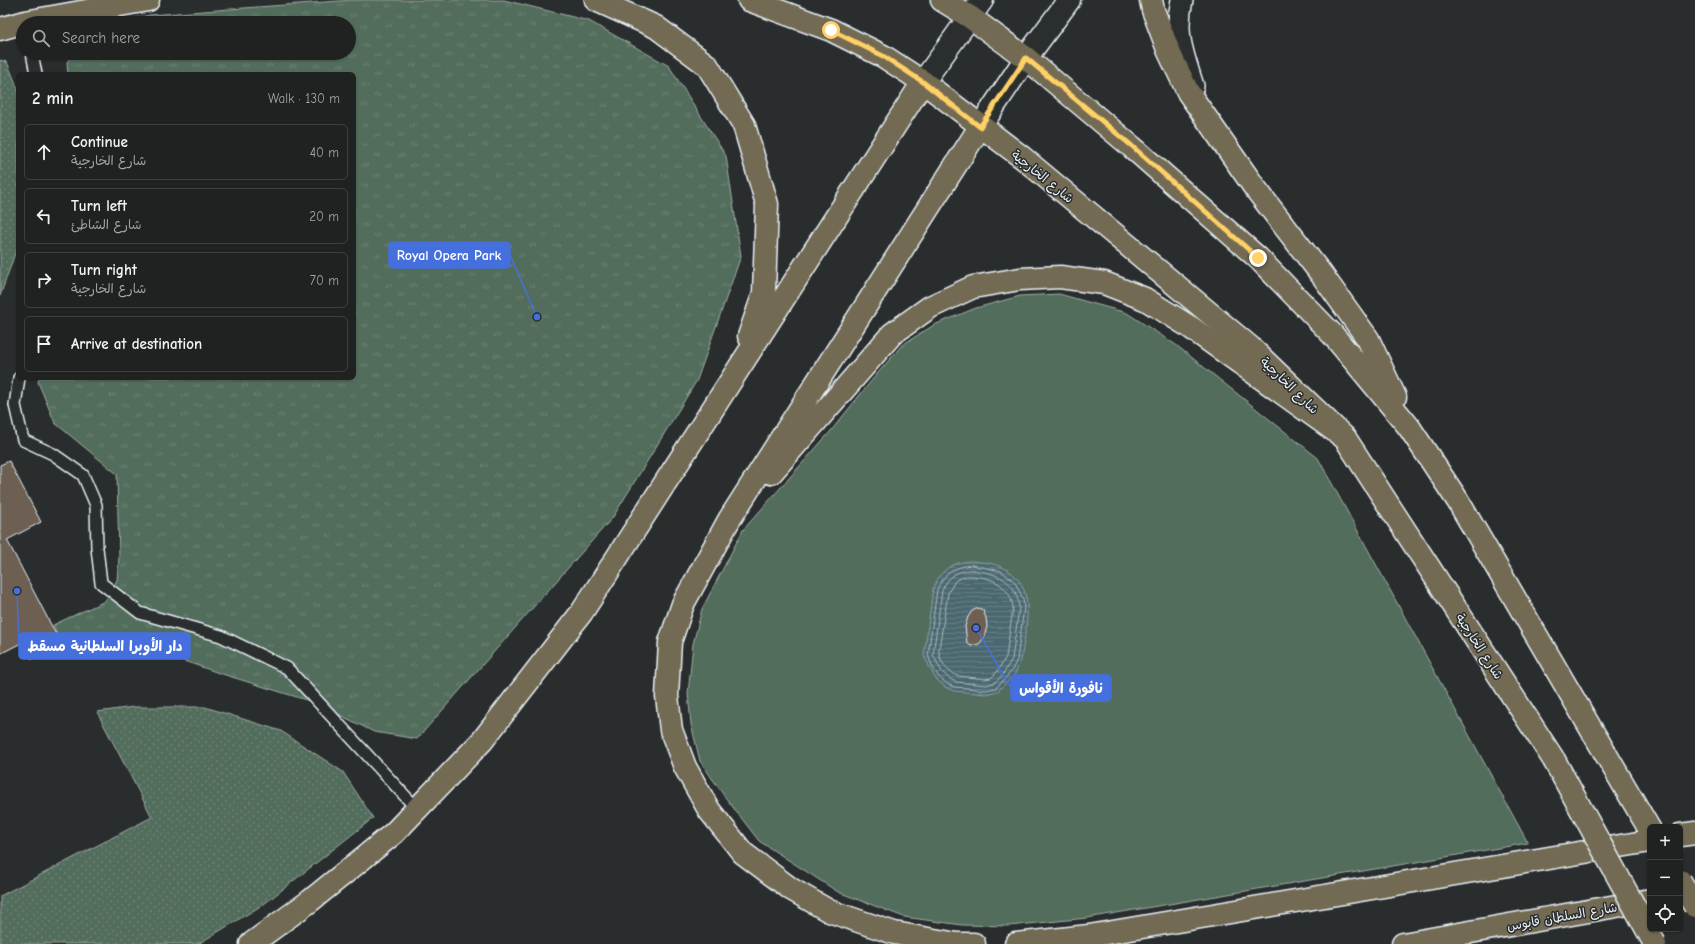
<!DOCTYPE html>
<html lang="en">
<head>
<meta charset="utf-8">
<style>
  body { margin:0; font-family:"Comic Neue","Playpen Sans Arabic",sans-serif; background:#2d2f2f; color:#f1f3f6 }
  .controls { position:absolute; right:12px; bottom:12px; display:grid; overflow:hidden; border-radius:6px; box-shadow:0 1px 3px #0004 }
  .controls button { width:36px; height:36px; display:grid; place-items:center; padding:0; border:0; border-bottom:1px solid #3d3f40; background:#202222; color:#f1f3f6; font:20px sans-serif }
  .stop { position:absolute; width:12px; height:12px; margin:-9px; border:3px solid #ffd166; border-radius:50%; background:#fff }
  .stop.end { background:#ffd166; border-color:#fff; box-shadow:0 1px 4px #0008 }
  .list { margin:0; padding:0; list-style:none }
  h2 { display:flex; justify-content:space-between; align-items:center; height:52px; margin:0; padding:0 16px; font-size:17px }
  h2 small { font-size:13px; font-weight:400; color:#a2a4a5 }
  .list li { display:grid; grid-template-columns:26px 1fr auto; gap:12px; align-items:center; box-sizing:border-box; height:56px; margin:0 8px 8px; padding:0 8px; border:1px solid #3d3f40; border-radius:6px }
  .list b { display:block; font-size:15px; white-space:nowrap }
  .list p { margin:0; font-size:13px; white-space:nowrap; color:#a2a4a5 }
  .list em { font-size:13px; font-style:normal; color:#a2a4a5 }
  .icon { flex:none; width:22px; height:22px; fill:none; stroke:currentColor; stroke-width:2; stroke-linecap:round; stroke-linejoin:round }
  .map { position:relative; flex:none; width:1695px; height:944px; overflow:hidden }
  .search { position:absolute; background:#202222; box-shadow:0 1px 3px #0004; left:16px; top:16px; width:340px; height:44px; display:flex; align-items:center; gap:10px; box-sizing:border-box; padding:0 14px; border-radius:22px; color:#a2a4a5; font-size:15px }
  .panel { position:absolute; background:#202222; box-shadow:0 1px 3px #0004; left:16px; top:72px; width:340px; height:308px; border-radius:6px }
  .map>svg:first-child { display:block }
  .grass { fill:#536d5b; stroke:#9eafaa }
  .park { fill:url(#park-tufts); stroke:#9eafaa }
  .garden { fill:url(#garden-dots); stroke:#9eafaa }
  .water { fill:url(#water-rules); stroke:#8a9ea6 }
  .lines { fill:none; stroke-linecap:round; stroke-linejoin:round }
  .shore { stroke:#a9bac1; stroke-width:1 }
  .building { fill:#6d6053; stroke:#e8f1f8 }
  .lane-casing { stroke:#e8f1f8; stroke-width:14 }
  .street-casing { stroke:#e8f1f8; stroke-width:24 }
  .secondary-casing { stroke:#e8f1f8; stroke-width:25 }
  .primary-casing { stroke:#e8f1f8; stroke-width:25 }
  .highway-casing { stroke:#e8f1f8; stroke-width:25 }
  .lane { stroke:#2a2d2e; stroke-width:11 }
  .street { stroke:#2a2d2e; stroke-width:21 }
  .secondary { stroke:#2a2d2e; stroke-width:22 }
  .primary { stroke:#736b52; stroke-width:22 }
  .highway { stroke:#736b52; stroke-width:22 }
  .primary-bridge-casing { stroke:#e8f1f8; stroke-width:25; stroke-linecap:butt }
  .primary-bridge { stroke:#736b52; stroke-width:22 }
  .route { stroke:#ffd166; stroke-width:5 }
  .labels { text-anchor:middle; stroke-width:3; stroke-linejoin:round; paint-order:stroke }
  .street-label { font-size:13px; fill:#e8f1f8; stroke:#2a2d2e }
  .leader { fill:none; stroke:#466fde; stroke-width:1.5 }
  .callout-dot { fill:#466fde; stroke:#2a2d2e; stroke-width:1.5 }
  .callout { fill:#466fde; stroke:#466fde; stroke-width:1.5 }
  .callout-label { font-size:14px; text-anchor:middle; font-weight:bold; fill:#fff }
</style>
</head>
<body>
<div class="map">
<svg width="1695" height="944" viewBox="0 0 1695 944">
  <defs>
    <pattern id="park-tufts" width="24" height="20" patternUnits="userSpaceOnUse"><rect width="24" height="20" fill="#536d5b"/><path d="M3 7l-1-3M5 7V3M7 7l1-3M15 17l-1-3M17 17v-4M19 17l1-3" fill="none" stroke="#6c8273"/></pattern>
    <pattern id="garden-dots" width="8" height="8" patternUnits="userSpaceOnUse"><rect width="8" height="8" fill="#536d5b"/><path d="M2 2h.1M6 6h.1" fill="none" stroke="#6c8273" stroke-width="1.8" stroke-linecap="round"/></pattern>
    <pattern id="water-rules" width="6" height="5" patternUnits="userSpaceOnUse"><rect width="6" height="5" fill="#4b676f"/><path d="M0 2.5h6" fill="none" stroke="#657d84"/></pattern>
  </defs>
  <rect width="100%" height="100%" fill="#2a2d2e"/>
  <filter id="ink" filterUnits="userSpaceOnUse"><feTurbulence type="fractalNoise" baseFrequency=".025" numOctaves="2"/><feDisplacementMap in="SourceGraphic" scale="8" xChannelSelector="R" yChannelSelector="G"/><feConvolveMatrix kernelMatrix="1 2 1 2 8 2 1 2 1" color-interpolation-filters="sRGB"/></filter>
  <g filter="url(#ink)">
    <path class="grass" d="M 1059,294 L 1127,313 L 1176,345 L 1318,458 L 1528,843 L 1087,918 L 1009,926 L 962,925 L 904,917 L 838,892 L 759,841 L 725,797 L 700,761 L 691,724 L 688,694 L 693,644 L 702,609 L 743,530 L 830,432 L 872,380 L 902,345 L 934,325 L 976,308 L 1020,296 Z"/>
    <path class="park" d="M 352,0 L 504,0 L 589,21 L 669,66 L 726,156 L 741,256 L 697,380 L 613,517 L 417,739 L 374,732 L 316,703 L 219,673 L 108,635 C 92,631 77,638 61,644 L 53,625 L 105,601 L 117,580 L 119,558 L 117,474 L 55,423 L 38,382 L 39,378 L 354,378 L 354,74 L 68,74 L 67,62 L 74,53 L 349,53 L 349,23 L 114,23 L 150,15 Z"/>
    <path class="garden" d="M 0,60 L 7,62 L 18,89 L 18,245 L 0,296 Z
      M 134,707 L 205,707 L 281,731 L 343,772 L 373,818 L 264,904 L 198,944 L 0,944 L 0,896 L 152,817 L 97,712 Z"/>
    <path class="water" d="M 972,561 C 982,562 993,563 1002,567 C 1040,585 1025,629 1021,661 L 1015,674 L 998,691 L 986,694 L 954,691 L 945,687 L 935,678 L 924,656 L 933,589 C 940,570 952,562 972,561 Z"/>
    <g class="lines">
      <path class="shore" d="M 972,565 L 1001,571 L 1015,582 L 1023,599 L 1024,608 L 1017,660 L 1011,672 L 996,688 L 986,690 L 955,687 L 947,684 L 938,676 L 932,666 L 928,655 L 937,590 C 943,574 955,566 972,565 Z
        M 972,570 C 996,573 1017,579 1019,608 L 1012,659 L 1002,676 L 994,683 L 986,685 L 956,682 L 950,679 L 942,672 L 933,655 L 942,591 C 947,577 957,570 972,570 Z
        M 966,576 C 988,575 1011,584 1013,608 L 1006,657 L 997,672 L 991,678 L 985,679 L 958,676 L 953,674 L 946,668 L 941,660 L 939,654 L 939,649 L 948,593 L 955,581 Z"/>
    </g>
    <path class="building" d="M 9,461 L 41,522 L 7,540 L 61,644 L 32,659 L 23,642 L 0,654 L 0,465 Z
      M 978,608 L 983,610 L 986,618 L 987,626 L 984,638 L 979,644 L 971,646 L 967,643 L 965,626 L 968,617 L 972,611 Z"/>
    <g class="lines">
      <defs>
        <path id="lane" d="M 32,53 L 36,74
          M 19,378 L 15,405 L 23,440 L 53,454 L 83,475 L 96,505 L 97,548 L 101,583 L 140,613 L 221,636 L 287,668 L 417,809"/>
        <path id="street" d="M 1182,0 C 1174,34 1183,54 1193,86"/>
        <path id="secondary" d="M 923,82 L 982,0
          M 980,127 L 1026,58 L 1069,0"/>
        <path id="primary" d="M 749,0 L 831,30 L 883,56 L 923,82 L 1023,158 L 1250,347 L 1345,438 L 1554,760
          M 942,0 L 970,17 L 1026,58 L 1132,147 L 1258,258 L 1333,335 L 1409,427 L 1458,501 L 1650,830
          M 1151,0 L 1153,10 L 1169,52 L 1188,92 L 1255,188 L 1322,275 L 1368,339 L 1395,397
          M 0,29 L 25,22 L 148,0"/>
        <path id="highway" d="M 596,0 L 656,27 L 707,65 L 744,125 L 767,204 L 764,293 L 749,336
          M 771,473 L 892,334 L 930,307 L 973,287 L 1020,279 L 1060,277 L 1104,283 L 1145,299 L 1190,327 L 1345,438
          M 1680,835 L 1695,833
          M 251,944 L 310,901 L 394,833 L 482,741 L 582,612 L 923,82
          M 974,944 L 957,944 L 894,933 L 829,911 L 791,889 L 743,853 L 709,810 L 685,767 L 671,730 L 667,696 L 670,642 L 683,604 L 729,520 L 980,127
          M 1016,944 L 1089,936 L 1650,841
          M 1403,944 L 1650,900"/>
      </defs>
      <use href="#lane" class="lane-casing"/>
      <use href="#street" class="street-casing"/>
      <use href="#secondary" class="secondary-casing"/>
      <use href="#primary" class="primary-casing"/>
      <use href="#highway" class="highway-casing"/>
      <use href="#lane" class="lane"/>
      <use href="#street" class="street"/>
      <use href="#secondary" class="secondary"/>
      <use href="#primary" class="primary"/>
      <use href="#highway" class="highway"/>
      <defs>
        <path id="primary-bridge" d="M 1554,760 L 1655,944
          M 1680,881 L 1695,906"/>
      </defs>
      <use href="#primary-bridge" class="primary-bridge-casing"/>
      <use href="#primary-bridge" class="primary-bridge"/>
    </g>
  </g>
  <g class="lines" filter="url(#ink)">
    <path class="route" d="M 831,30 L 883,56 L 923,82 L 980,127 L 1026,58 L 1132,146 L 1258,258"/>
  </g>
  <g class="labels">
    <g class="street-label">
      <text transform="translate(1043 176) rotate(39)" y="5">شارع الخارجية</text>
      <text transform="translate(1290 385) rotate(44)" y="5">شارع الخارجية</text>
      <text transform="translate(1480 646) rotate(57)" y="5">شارع الخارجية</text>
      <text transform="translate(1562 916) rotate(-10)" y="5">شارع السلطان قابوس</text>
    </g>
  </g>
  <path class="leader" d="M537 317L510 255M17 591L19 646M976 628L1011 688"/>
  <g class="callout-dot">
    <circle cx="537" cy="317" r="4"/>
    <circle cx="17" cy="591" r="4"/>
    <circle cx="976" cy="628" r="4"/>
  </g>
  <g class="callout">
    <rect x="389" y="242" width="121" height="26" rx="4"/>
    <rect x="19" y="633" width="171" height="26" rx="4"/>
    <rect x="1011" y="675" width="100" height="26" rx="4"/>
  </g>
  <g class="callout-label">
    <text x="449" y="260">Royal Opera Park</text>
    <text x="105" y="651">دار الأوبرا السلطانية مسقط</text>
    <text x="1061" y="693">نافورة الأقواس</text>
  </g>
</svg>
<div class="controls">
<button>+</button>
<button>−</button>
<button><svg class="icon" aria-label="locate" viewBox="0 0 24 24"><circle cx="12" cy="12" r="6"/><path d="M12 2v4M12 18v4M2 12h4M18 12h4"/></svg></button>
</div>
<div class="stop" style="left:831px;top:30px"></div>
<div class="stop end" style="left:1258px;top:258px"></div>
<div class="search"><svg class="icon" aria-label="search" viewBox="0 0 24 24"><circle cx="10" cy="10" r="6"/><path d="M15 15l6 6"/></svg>Search here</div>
<section class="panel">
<h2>2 min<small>Walk · 130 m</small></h2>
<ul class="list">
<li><svg class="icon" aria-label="ahead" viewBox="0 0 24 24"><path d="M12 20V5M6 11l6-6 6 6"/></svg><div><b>Continue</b><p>شارع الخارجية</p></div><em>40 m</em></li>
<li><svg class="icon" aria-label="left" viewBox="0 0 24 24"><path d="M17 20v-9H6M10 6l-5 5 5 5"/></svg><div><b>Turn left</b><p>شارع الشاطئ</p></div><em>20 m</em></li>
<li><svg class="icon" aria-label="right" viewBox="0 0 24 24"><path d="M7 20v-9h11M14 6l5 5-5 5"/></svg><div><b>Turn right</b><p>شارع الخارجية</p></div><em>70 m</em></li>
<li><svg class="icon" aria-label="arrive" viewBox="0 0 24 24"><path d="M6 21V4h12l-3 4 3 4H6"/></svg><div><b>Arrive at destination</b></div></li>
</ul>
</section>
</div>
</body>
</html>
